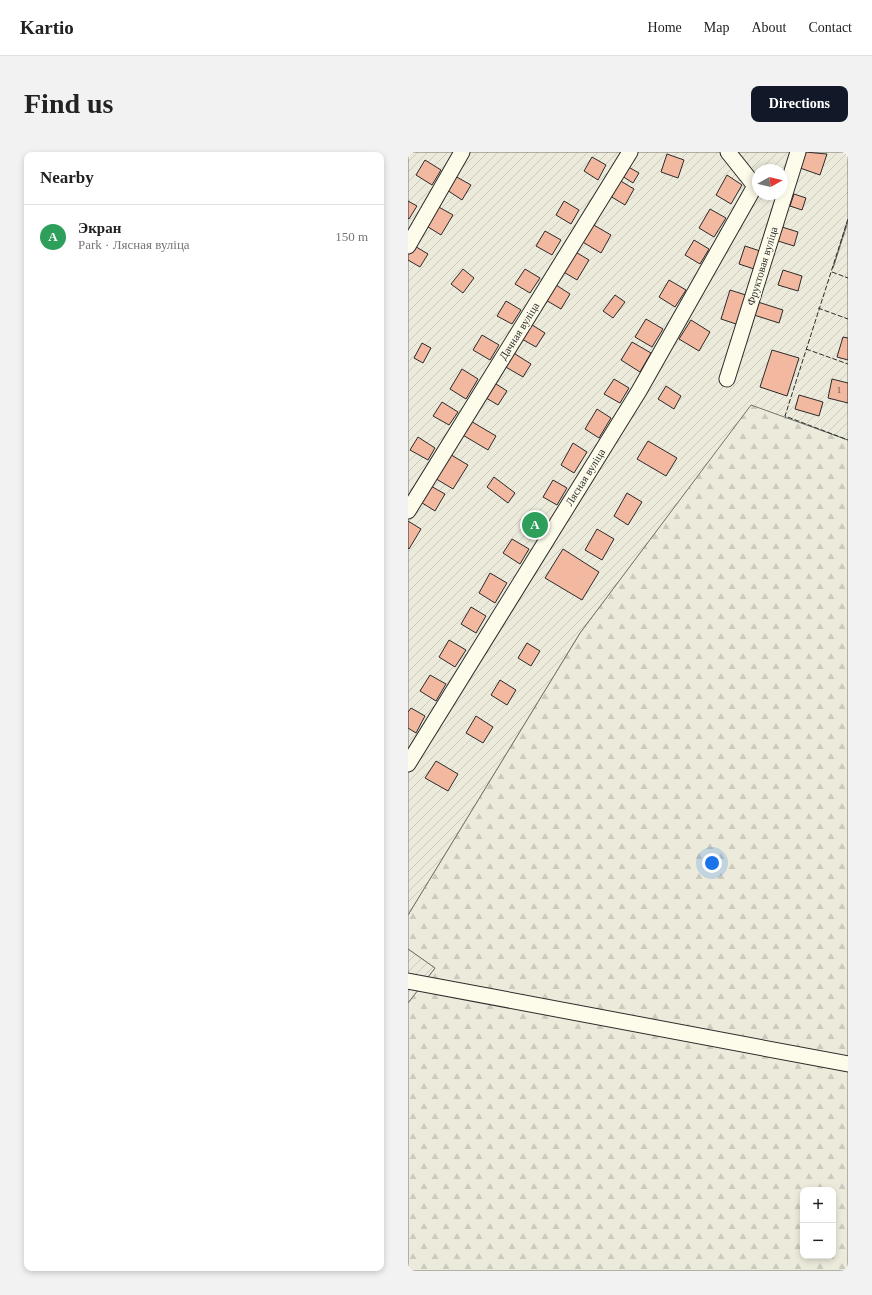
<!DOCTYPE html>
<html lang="en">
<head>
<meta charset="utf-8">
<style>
  body { margin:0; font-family:"Times New Roman",serif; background:#f2f2f2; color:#222 }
  .controls { position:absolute; right:12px; bottom:12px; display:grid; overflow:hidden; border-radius:8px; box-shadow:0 2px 6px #0003 }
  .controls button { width:36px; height:36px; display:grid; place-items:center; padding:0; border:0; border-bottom:1px solid #e0e0e0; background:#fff; color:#222; font:20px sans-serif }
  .compass { position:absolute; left:344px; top:12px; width:36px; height:36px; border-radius:50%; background:#fff; box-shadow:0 2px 6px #0003; rotate:82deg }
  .you { position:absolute; left:304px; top:711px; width:14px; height:14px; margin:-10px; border:3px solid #fff; border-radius:50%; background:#1a73e8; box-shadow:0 0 0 6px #1a73e833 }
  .badge { display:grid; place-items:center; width:26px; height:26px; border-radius:50%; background:#111827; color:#fff; font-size:13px; font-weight:700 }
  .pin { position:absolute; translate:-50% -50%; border:2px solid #fff; box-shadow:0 1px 4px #0006 }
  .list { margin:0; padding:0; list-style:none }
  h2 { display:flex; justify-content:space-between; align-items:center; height:52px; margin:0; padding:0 16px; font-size:17px }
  h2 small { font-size:13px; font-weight:400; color:#767676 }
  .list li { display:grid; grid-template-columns:26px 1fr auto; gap:12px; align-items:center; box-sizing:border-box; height:64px; padding:0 16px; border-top:1px solid #e0e0e0 }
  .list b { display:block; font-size:15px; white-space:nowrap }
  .list p { margin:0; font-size:13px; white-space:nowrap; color:#767676 }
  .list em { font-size:13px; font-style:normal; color:#767676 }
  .map { position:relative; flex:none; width:440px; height:1119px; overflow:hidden; border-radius:8px }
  header { display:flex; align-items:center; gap:24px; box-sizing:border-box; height:56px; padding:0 20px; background:#fff; border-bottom:1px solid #e0e0e0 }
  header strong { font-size:19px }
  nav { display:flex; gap:22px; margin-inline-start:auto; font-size:14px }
  .intro { display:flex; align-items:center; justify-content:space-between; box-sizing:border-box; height:96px; padding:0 24px }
  h1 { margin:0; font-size:28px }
  .button { padding:10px 18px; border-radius:8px; background:#111827; color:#fff; font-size:14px; font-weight:700 }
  main { display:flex; gap:24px; padding:0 24px }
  aside { flex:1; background:#fff; border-radius:8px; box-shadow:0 2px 6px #0003 }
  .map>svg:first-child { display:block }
  .forest { fill:url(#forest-firs); stroke:#74746e; fill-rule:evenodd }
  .garden { fill:url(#garden-furrows); stroke:#74746e; fill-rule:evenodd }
  .building { fill:#f2b8a0; stroke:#2b2b2b }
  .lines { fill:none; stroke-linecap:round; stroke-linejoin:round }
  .street-casing { stroke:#2b2b2b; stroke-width:17 }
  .street { stroke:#fdfbea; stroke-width:15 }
  .fence { stroke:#2b2b2b; stroke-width:1; stroke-dasharray:5 2; stroke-linecap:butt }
  .labels { text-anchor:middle; stroke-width:3; stroke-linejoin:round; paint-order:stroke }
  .number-label { font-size:9px; fill:#5d4e48 }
  .street-label { font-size:11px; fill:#2b2b2b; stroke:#fdfbea }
</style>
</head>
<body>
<header>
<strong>Kartio</strong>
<nav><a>Home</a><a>Map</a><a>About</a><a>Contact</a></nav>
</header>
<div class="intro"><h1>Find us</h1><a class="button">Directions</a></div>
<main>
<aside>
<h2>Nearby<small></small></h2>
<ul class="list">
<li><span class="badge" style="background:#2e9e5b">A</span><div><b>Экран</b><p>Park · Лясная вуліца</p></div><em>150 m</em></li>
</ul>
</aside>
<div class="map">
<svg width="440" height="1119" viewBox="0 0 440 1119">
  <defs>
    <pattern id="forest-firs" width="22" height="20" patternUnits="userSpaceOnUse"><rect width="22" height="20" fill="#ecebdb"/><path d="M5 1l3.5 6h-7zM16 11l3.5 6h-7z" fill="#cbcabc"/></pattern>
    <pattern id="garden-furrows" width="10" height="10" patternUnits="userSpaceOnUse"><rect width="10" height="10" fill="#ecebdb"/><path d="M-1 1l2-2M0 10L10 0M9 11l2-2" fill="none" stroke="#cbcabc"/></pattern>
  </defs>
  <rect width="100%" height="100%" fill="#fdfbea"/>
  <path class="forest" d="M 343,252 L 440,288 L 440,1119 L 0,1119 L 0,851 L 27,816 L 0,797 L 0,763 L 172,481 ZM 395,1038 L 425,1038 L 425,1104 L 395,1104 Z"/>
  <path class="garden" d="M 0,0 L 440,0 L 440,67 L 425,116 L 440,70 L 440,288 L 343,253 L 172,481 L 0,763 ZM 350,18 L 374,18 L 374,42 L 350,42 Z
    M 0,797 L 27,816 L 0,851 Z"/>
  <path class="building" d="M 397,0 L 419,2 L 412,23 L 392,16 Z
    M 259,2 L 276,8 L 270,26 L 253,20 Z
    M 184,5 L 198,13 L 190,28 L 176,19 Z
    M 17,8 L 33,18 L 24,33 L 8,23 Z
    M 217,13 L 231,21 L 225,31 L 211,22 Z
    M 319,23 L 334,33 L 323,52 L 308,43 Z
    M 47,24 L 63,33 L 54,48 L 39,38 Z
    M 211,28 L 226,37 L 217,53 L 202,44 Z
    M 386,42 L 398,46 L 394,58 L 382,54 Z
    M 0,49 L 9,54 L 1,67 L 0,66 Z
    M 156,49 L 171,58 L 163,72 L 148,63 Z
    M 29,54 L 45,63 L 33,83 L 17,73 Z
    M 302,57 L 318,66 L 306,85 L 291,76 Z
    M 184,72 L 203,83 L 193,101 L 173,89 Z
    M 374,75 L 390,80 L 386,94 L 370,89 Z
    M 137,79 L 153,88 L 144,103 L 128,94 Z
    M 286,88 L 301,97 L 292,112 L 277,103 Z
    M 5,93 L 20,102 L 12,115 L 0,108 L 0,100 Z
    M 337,94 L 352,99 L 346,117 L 331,112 Z
    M 166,99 L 181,108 L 169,128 L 154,119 Z
    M 55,117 L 66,126 L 55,141 L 43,132 Z
    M 117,117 L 132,126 L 122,141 L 107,132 Z
    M 375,118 L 394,124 L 390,139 L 370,133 Z
    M 261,128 L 278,138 L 267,155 L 251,145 Z
    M 145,131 L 162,142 L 153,157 L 136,147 Z
    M 322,138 L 341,144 L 331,173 L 313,167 Z
    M 207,143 L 217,150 L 205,166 L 195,159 Z
    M 98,149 L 113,158 L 104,172 L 89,164 Z
    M 350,150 L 375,158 L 371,171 L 346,163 Z
    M 238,167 L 255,177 L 244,195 L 227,185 Z
    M 283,168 L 302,180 L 291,199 L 271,187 Z
    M 121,171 L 137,181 L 128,195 L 112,186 Z
    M 74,183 L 91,193 L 82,208 L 65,198 Z
    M 435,185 L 440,186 L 440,208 L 429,205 Z
    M 224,190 L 243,201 L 232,220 L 213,208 Z
    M 14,191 L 23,196 L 15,211 L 6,206 Z
    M 364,198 L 391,206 L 379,244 L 352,235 Z
    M 104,200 L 123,212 L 115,225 L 96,214 Z
    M 54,217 L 70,227 L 58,247 L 42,237 Z
    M 206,227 L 221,236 L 212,251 L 196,242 Z
    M 424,227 L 440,231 L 440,251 L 420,246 Z
    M 82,228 L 99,239 L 90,253 L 73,243 Z
    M 258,234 L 273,244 L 266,257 L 250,247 Z
    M 391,243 L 415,250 L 411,264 L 387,257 Z
    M 34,250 L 50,260 L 41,273 L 25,264 Z
    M 189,257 L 203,266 L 191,286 L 177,277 Z
    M 61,268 L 88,284 L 80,298 L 53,282 Z
    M 10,285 L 27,296 L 20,308 L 2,298 Z
    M 240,289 L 269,306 L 258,324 L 229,307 Z
    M 165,291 L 179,300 L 166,321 L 153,313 Z
    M 40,301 L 60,313 L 45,337 L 25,325 Z
    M 86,325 L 107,341 L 100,351 L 79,335 Z
    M 145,328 L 159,336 L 149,353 L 135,345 Z
    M 21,333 L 37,342 L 27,359 L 11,349 Z
    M 219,341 L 234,350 L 220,373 L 206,364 Z
    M 124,361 L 140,370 L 129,388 L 114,379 Z
    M 0,369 L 13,377 L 1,397 L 0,396 Z
    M 189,377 L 206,387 L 194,408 L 177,398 Z
    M 104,387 L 121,397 L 112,412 L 95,401 Z
    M 155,397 L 191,420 L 174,448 L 137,426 Z
    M 82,421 L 99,431 L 87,451 L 71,441 Z
    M 63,455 L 78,464 L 68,481 L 53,472 Z
    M 41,488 L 58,498 L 47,515 L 31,505 Z
    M 119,491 L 132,499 L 123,514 L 110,506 Z
    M 22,523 L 38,532 L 28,549 L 12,539 Z
    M 92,528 L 108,538 L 99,553 L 83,543 Z
    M 3,556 L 17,564 L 8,581 L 0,576 L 0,560 Z
    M 68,564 L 85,575 L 75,591 L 58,581 Z
    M 28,609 L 50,622 L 40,639 L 17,626 Z"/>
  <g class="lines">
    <defs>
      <path id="street" d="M 320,0 L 347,34 L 350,35
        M 0,94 L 54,0
        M 319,227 L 390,0
        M 0,359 L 222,0
        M 0,612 L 231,239 L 347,34
        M 0,829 L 440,912"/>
    </defs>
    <use href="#street" class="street-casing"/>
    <use href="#street" class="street"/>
    <path class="fence" d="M 440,67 L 377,264 L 440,288
      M 424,120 L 440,126
      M 410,156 L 440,167
      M 398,197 L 440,212"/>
  </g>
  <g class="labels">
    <g class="number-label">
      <text x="431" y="241">1</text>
    </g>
    <g class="street-label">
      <text transform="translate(354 114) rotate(-73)" y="4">Фруктовая вуліца</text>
      <text transform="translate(111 179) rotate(-58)" y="4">Дачная вуліца</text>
      <text transform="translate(177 325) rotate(-58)" y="4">Лясная вуліца</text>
    </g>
  </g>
</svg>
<div class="controls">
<button>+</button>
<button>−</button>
</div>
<svg class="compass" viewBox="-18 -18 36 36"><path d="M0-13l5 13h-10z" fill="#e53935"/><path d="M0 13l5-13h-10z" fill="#767676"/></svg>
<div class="you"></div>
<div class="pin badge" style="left:127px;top:373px;background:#2e9e5b">A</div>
</div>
</main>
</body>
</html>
